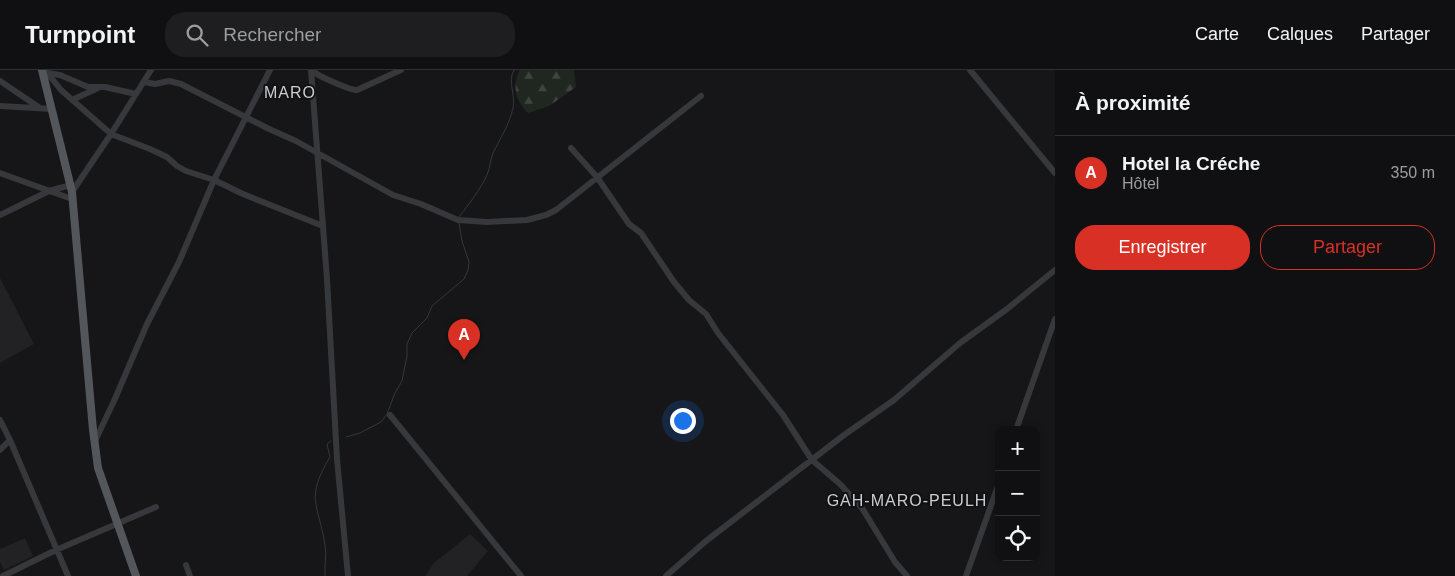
<!DOCTYPE html>
<html lang="fr">
<head>
<meta charset="utf-8">
<style>
  body { margin:0; font-family:Helvetica,sans-serif; background:#1e1e20; color:#f1f3f6 }
  .controls { position:absolute; right:15px; bottom:15px; display:grid; overflow:hidden; border-radius:10px; box-shadow:0 2px 8px #0003 }
  .controls button { width:45px; height:45px; display:grid; place-items:center; padding:0; border:0; border-bottom:1px solid #303032; background:#101012; color:#f1f3f6; font:25px sans-serif }
  .you { position:absolute; left:682px; top:350px; width:18px; height:18px; margin:-12px; border:4px solid #fff; border-radius:50%; background:#1a73e8; box-shadow:0 0 0 8px #1a73e833 }
  .badge { display:grid; place-items:center; width:32px; height:32px; border-radius:50%; background:#d93025; color:#fff; font-size:16px; font-weight:700 }
  .pin { position:absolute; translate:-50% -41px; filter:drop-shadow(0 1px 2px #0008) }
  .pin::after { content:''; position:absolute; top:26px; width:18px; height:15px; background:inherit; clip-path:polygon(0 0,100% 0,50% 100%) }
  .list { margin:0; padding:0; list-style:none }
  h2 { display:flex; justify-content:space-between; align-items:center; height:65px; margin:0; padding:0 20px; font-size:21px }
  h2 small { font-size:16px; font-weight:400; color:#9c9d9f }
  .list li { display:grid; grid-template-columns:32px 1fr auto; gap:15px; align-items:center; box-sizing:border-box; height:75px; padding:0 20px; border-top:1px solid #303032 }
  .list b { display:block; font-size:19px; white-space:nowrap }
  .list p { margin:0; font-size:16px; white-space:nowrap; color:#9c9d9f }
  .list em { font-size:16px; font-style:normal; color:#9c9d9f }
  .actions { display:flex; gap:10px; padding:15px 20px }
  .actions a { flex:1; padding:11px 0; border:1px solid #d93025; border-radius:20px; text-align:center; font-size:18px; color:#d93025 }
  .actions .main { background:#d93025; color:#fff }
  .icon { flex:none; width:28px; height:28px; fill:none; stroke:currentColor; stroke-width:2; stroke-linecap:round; stroke-linejoin:round }
  .map { position:relative; flex:none; width:1055px; height:506px; overflow:hidden }
  header { display:flex; align-items:center; gap:30px; box-sizing:border-box; height:70px; padding:0 25px; background:#101012; border-bottom:1px solid #303032 }
  header strong { font-size:24px }
  nav { display:flex; gap:28px; margin-inline-start:auto; font-size:18px }
  .search { width:350px; height:45px; background:#1e1e20; display:flex; align-items:center; gap:12px; box-sizing:border-box; padding:0 18px; border-radius:20px; color:#9c9d9f; font-size:19px }
  main { display:flex }
  aside { flex:1; background:#101012 }
  .map>svg:first-child { display:block }
  .built { fill:#222224 }
  .forest { fill:url(#forest-firs) }
  .lines { fill:none; stroke-linecap:round; stroke-linejoin:round }
  .stream { stroke:#2e393d; stroke-width:1 }
  .minor { stroke:#37383c; stroke-width:6 }
  .major { stroke:#53565b; stroke-width:8 }
  .labels { text-anchor:middle; stroke-width:4; stroke-linejoin:round; paint-order:stroke }
  .neighbourhood-label { font-size:16px; letter-spacing:1px; fill:#c9cdd3; stroke:#111113 }
</style>
</head>
<body>
<header>
<strong>Turnpoint</strong>
<div class="search"><svg class="icon" aria-label="search" viewBox="0 0 24 24"><circle cx="10" cy="10" r="6"/><path d="M15 15l6 6"/></svg>Rechercher</div>
<nav><a>Carte</a><a>Calques</a><a>Partager</a></nav>
</header>
<main>
<div class="map">
<svg width="1055" height="506" viewBox="0 0 1055 506">
  <defs>
    <pattern id="forest-firs" width="22" height="20" patternUnits="userSpaceOnUse" patternTransform="scale(1.25)"><rect width="22" height="20" fill="#202720"/><path d="M5 1l3.5 6h-7zM16 11l3.5 6h-7z" fill="#3e443e"/></pattern>
  </defs>
  <rect width="100%" height="100%" fill="#161618"/>
  <path class="built" d="M 0,208 L 34,274 L 0,293 Z
    M 470,464 L 488,481 L 467,506 L 425,506 L 434,493 Z
    M 25,468 L 33,486 L 4,500 L 0,492 L 0,479 Z"/>
  <path class="forest" d="M 520,0 L 574,0 L 576,17 L 549,36 L 528,43 C 516,31 511,16 520,0 Z"/>
  <g class="lines">
    <path class="stream" d="M 459,147 C 469,134 480,120 487,105 C 490,98 490,91 493,83 C 500,69 510,53 513,38 C 516,25 507,11 514,0
      M 346,367 L 360,363 L 381,352 L 387,344 L 395,323 L 402,311 L 407,286 L 407,274 L 412,263 L 427,248 L 432,236 L 464,209 L 468,200 L 469,192 L 462,171 L 459,153
      M 325,506 C 324,496 327,485 325,475 C 318,432 305,429 330,387 L 327,374 L 331,371"/>
    <path class="minor" d="M 45,0 L 61,20 L 111,64 L 150,79 L 167,87 L 177,96 L 186,101 L 214,110 L 243,124 L 323,156
      M 311,0 L 327,209 L 337,389 L 348,506
      M 312,0 C 317,6 350,20 357,20 L 401,0
      M 970,0 L 1055,103
      M 47,3 L 60,5 L 88,17 L 105,17 L 136,24
      M 0,11 L 40,38
      M 144,12 L 155,14 L 169,11 L 181,14 L 267,58 L 296,71 L 393,125 L 421,134 L 458,150 L 487,152 L 527,150 L 546,145 L 556,140 L 701,26
      M 72,30 L 98,18
      M 0,36 L 52,39
      M 571,78 L 597,107 L 629,154 L 641,163 L 674,212 L 689,230 L 706,244 L 718,263 L 783,345 L 812,390 L 840,414 L 862,438 L 895,492 L 907,506
      M 0,103 L 72,129
      M 72,122 L 111,64 L 151,0
      M 0,145 L 49,121 L 71,115
      M 390,345 L 521,506
      M 0,350 L 10,370 L 68,506
      M 1016,360 L 1055,249
      M 95,371 L 114,331 L 147,254 L 179,192 L 214,110 L 270,0
      M 0,380 L 10,370
      M 186,495 L 190,506
      M 3,506 L 56,480 L 156,437
      M 666,506 L 706,471 L 844,365 L 894,330 L 960,273 L 1007,239 L 1055,200
      M 966,506 L 999,413"/>
    <path class="major" d="M 42,0 L 72,122 L 93,360 L 98,398 L 136,506"/>
  </g>
  <g class="labels">
    <g class="neighbourhood-label">
      <text x="290" y="28">MARO</text>
      <text x="907" y="436">GAH-MARO-PEULH</text>
    </g>
  </g>
</svg>
<div class="controls">
<button>+</button>
<button>−</button>
<button><svg class="icon" aria-label="locate" viewBox="0 0 24 24"><circle cx="12" cy="12" r="6"/><path d="M12 2v4M12 18v4M2 12h4M18 12h4"/></svg></button>
</div>
<div class="you"></div>
<div class="pin badge" style="left:464px;top:290px">A</div>
</div>
<aside>
<h2>À proximité<small></small></h2>
<ul class="list">
<li><span class="badge">A</span><div><b>Hotel la Créche</b><p>Hôtel</p></div><em>350 m</em></li>
</ul>
<div class="actions"><a class="main">Enregistrer</a><a>Partager</a></div>
</aside>
</main>
</body>
</html>
